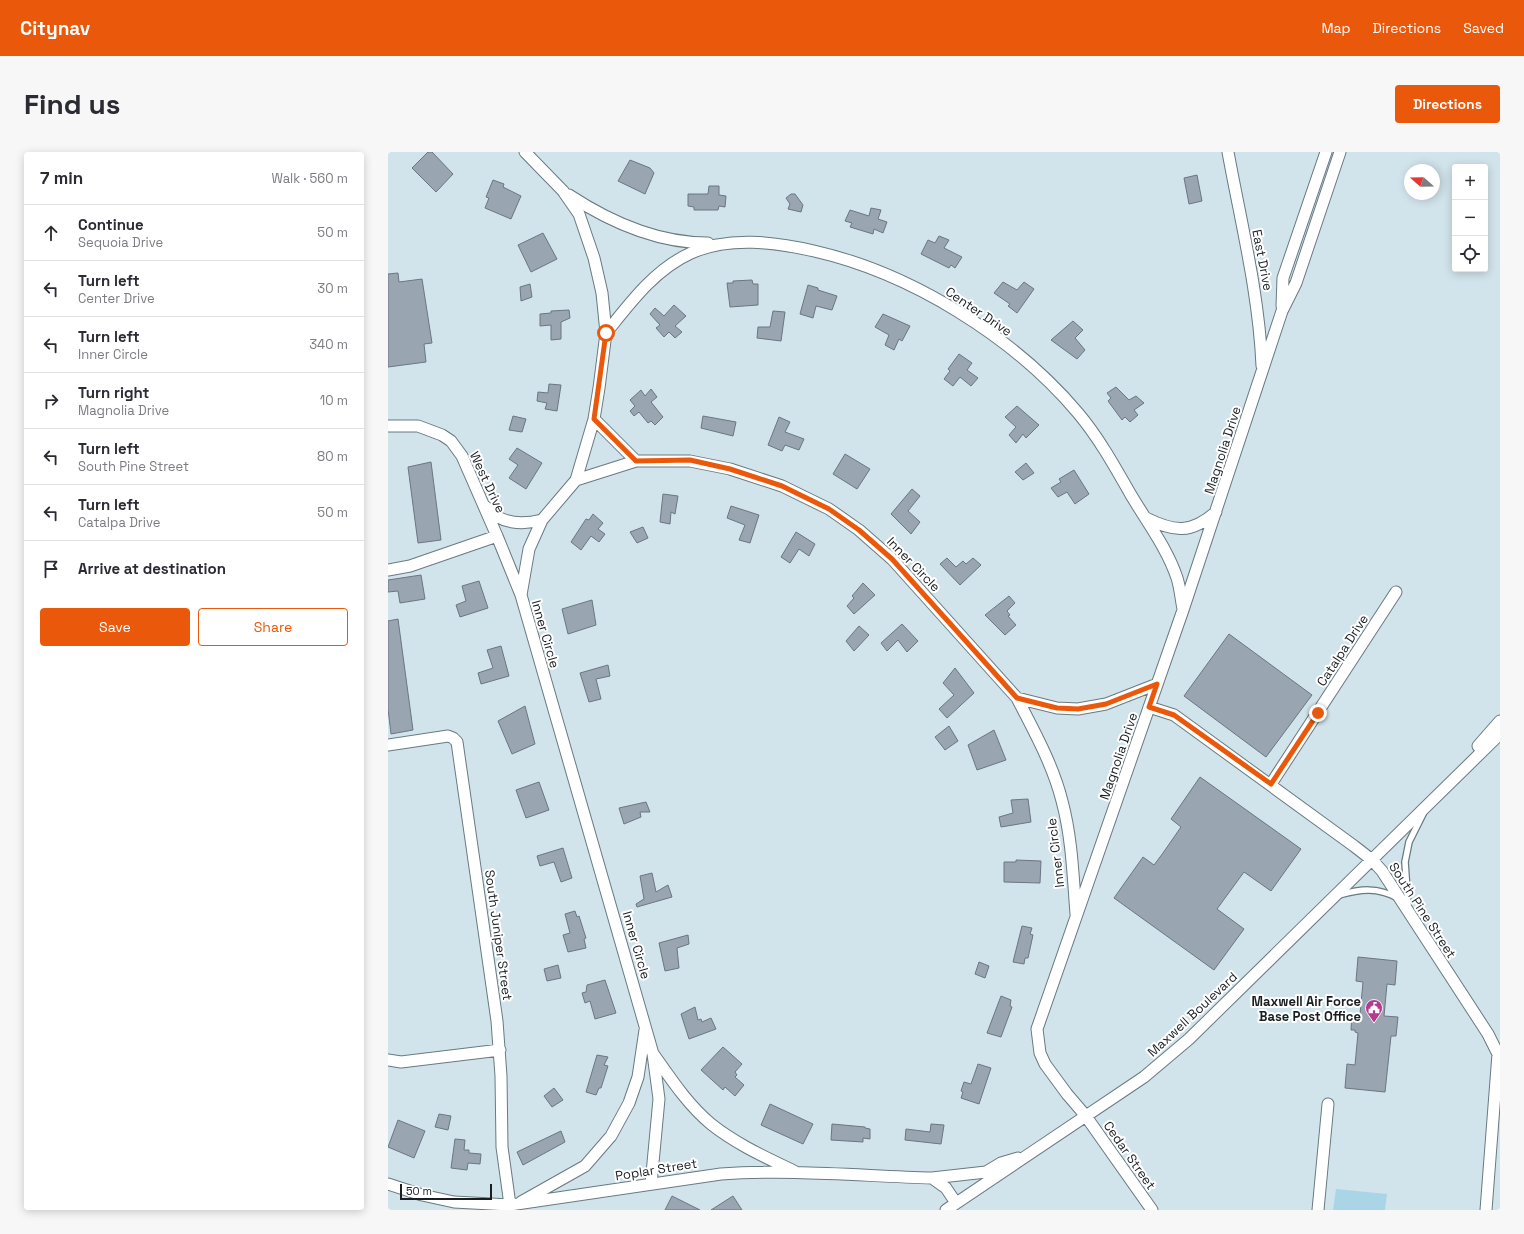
<!DOCTYPE html>
<html lang="en">
<head>
<meta charset="utf-8">
<style>
  body { margin:0; font-family:"Space Grotesk",sans-serif; background:#f7f7f7; color:#2b2b33 }
  .controls { position:absolute; right:12px; top:12px; display:grid; overflow:hidden; border-radius:4px; box-shadow:0 2px 10px #0003 }
  .controls button { width:36px; height:36px; display:grid; place-items:center; padding:0; border:0; border-bottom:1px solid #e1e1e2; background:#fff; color:#2b2b33; font:20px sans-serif }
  .compass { position:absolute; left:1016px; top:12px; width:36px; height:36px; border-radius:50%; background:#fff; box-shadow:0 2px 10px #0003; rotate:290deg }
  .scale { position:absolute; left:12px; bottom:10px; width:92px; box-sizing:border-box; padding-left:4px; border:2px solid #181e21; border-top:0; font-size:11px; line-height:14px; white-space:nowrap; color:#181e21; -webkit-text-stroke:3px #fff; paint-order:stroke }
  .stop { position:absolute; width:12px; height:12px; margin:-9px; border:3px solid #ea580c; border-radius:50%; background:#fff }
  .stop.end { background:#ea580c; border-color:#fff; box-shadow:0 1px 4px #0008 }
  .list { margin:0; padding:0; list-style:none }
  h2 { display:flex; justify-content:space-between; align-items:center; height:52px; margin:0; padding:0 16px; font-size:17px }
  h2 small { font-size:13px; font-weight:400; color:#7c7c81 }
  .list li { display:grid; grid-template-columns:26px 1fr auto; gap:12px; align-items:center; box-sizing:border-box; height:56px; padding:0 16px; border-top:1px solid #e1e1e2 }
  .list b { display:block; font-size:15px; white-space:nowrap }
  .list p { margin:0; font-size:13px; white-space:nowrap; color:#7c7c81 }
  .list em { font-size:13px; font-style:normal; color:#7c7c81 }
  .actions { display:flex; gap:8px; padding:12px 16px }
  .actions a { flex:1; padding:9px 0; border:1px solid #ea580c; border-radius:4px; text-align:center; font-size:14px; color:#ea580c }
  .actions .main { background:#ea580c; color:#fff }
  .icon { flex:none; width:22px; height:22px; fill:none; stroke:currentColor; stroke-width:2; stroke-linecap:round; stroke-linejoin:round }
  .map { position:relative; flex:none; width:1112px; height:1058px; overflow:hidden; border-radius:4px }
  header { display:flex; align-items:center; gap:24px; box-sizing:border-box; height:56px; padding:0 20px; background:#ea580c; color:#fff }
  header strong { font-size:19px }
  nav { display:flex; gap:22px; margin-inline-start:auto; font-size:14px }
  .intro { display:flex; align-items:center; justify-content:space-between; box-sizing:border-box; height:96px; padding:0 24px }
  h1 { margin:0; font-size:28px }
  .button { padding:10px 18px; border-radius:4px; background:#ea580c; color:#fff; font-size:14px; font-weight:700 }
  main { display:flex; gap:24px; padding:0 24px }
  aside { flex:1; background:#fff; border-radius:4px; box-shadow:0 2px 10px #0003 }
  .map>svg:first-child { display:block }
  .green { fill:#aad5e7 }
  .building { fill:#99a5b1; stroke:#6b7682 }
  .lines { fill:none; stroke-linecap:round; stroke-linejoin:round }
  .service-casing { stroke:#697a80; stroke-width:8 }
  .minor-casing { stroke:#697a80; stroke-width:13 }
  .service { stroke:#fff; stroke-width:5.5 }
  .minor { stroke:#fff; stroke-width:11 }
  .route { stroke:#ea580c; stroke-width:5 }
  .labels { text-anchor:middle; stroke-width:4; stroke-linejoin:round; paint-order:stroke }
  .street-label { font-size:13px; fill:#181e21; stroke:#fff }
  .poi-label { font-size:13px; font-weight:bold; fill:#181e21; stroke:#fff; text-anchor:end }
</style>
</head>
<body>
<header>
<strong>Citynav</strong>
<nav><a>Map</a><a>Directions</a><a>Saved</a></nav>
</header>
<div class="intro"><h1>Find us</h1><a class="button">Directions</a></div>
<main>
<aside>
<h2>7 min<small>Walk · 560 m</small></h2>
<ul class="list">
<li><svg class="icon" aria-label="ahead" viewBox="0 0 24 24"><path d="M12 20V5M6 11l6-6 6 6"/></svg><div><b>Continue</b><p>Sequoia Drive</p></div><em>50 m</em></li>
<li><svg class="icon" aria-label="left" viewBox="0 0 24 24"><path d="M17 20v-9H6M10 6l-5 5 5 5"/></svg><div><b>Turn left</b><p>Center Drive</p></div><em>30 m</em></li>
<li><svg class="icon" aria-label="left" viewBox="0 0 24 24"><path d="M17 20v-9H6M10 6l-5 5 5 5"/></svg><div><b>Turn left</b><p>Inner Circle</p></div><em>340 m</em></li>
<li><svg class="icon" aria-label="right" viewBox="0 0 24 24"><path d="M7 20v-9h11M14 6l5 5-5 5"/></svg><div><b>Turn right</b><p>Magnolia Drive</p></div><em>10 m</em></li>
<li><svg class="icon" aria-label="left" viewBox="0 0 24 24"><path d="M17 20v-9H6M10 6l-5 5 5 5"/></svg><div><b>Turn left</b><p>South Pine Street</p></div><em>80 m</em></li>
<li><svg class="icon" aria-label="left" viewBox="0 0 24 24"><path d="M17 20v-9H6M10 6l-5 5 5 5"/></svg><div><b>Turn left</b><p>Catalpa Drive</p></div><em>50 m</em></li>
<li><svg class="icon" aria-label="arrive" viewBox="0 0 24 24"><path d="M6 21V4h12l-3 4 3 4H6"/></svg><div><b>Arrive at destination</b></div></li>
</ul>
<div class="actions"><a class="main">Save</a><a>Share</a></div>
</aside>
<div class="map">
<svg width="1112" height="1058" viewBox="0 0 1112 1058">
  <rect width="100%" height="100%" fill="#d1e3eb"/>
  <path class="green" d="M 948,1037 L 999,1042 L 997,1058 L 945,1058 Z"/>
  <path class="building" d="M 40,0 L 44,0 L 65,22 L 48,40 L 24,16 Z
    M 242,8 L 262,16 L 266,21 L 257,42 L 230,29 Z
    M 809,23 L 814,49 L 801,52 L 796,26 Z
    M 105,28 L 116,32 L 115,35 L 133,44 L 123,67 L 97,56 L 101,46 L 98,45 Z
    M 321,34 L 331,34 L 331,43 L 338,44 L 337,55 L 331,54 L 330,58 L 306,58 L 306,55 L 300,54 L 300,42 L 320,42 Z
    M 403,42 L 407,42 L 415,53 L 413,60 L 400,57 L 402,52 L 398,46 Z
    M 483,56 L 493,58 L 490,67 L 499,70 L 495,81 L 486,77 L 485,82 L 462,75 L 464,71 L 457,69 L 462,58 L 481,64 Z
    M 155,81 L 169,107 L 143,120 L 130,93 Z
    M 551,84 L 561,88 L 556,96 L 574,105 L 567,116 L 563,113 L 561,116 L 533,102 L 540,88 L 547,91 Z
    M 10,121 L 11,130 L 34,127 L 44,191 L 36,192 L 38,210 L 0,215 L 0,122 Z
    M 364,128 L 365,132 L 370,132 L 370,153 L 342,155 L 339,131 L 345,131 L 345,129 Z
    M 615,130 L 629,138 L 636,130 L 646,137 L 629,161 L 620,154 L 622,152 L 606,141 Z
    M 142,132 L 144,145 L 133,149 L 132,135 Z
    M 420,133 L 430,136 L 430,138 L 449,144 L 444,158 L 428,154 L 425,166 L 412,162 Z
    M 286,153 L 298,164 L 287,174 L 294,180 L 287,186 L 281,180 L 276,185 L 268,176 L 272,173 L 262,162 L 267,156 L 276,164 Z
    M 181,158 L 182,166 L 173,170 L 173,187 L 163,188 L 163,173 L 152,174 L 152,162 L 163,161 L 163,159 Z
    M 385,159 L 397,160 L 393,189 L 369,186 L 370,175 L 382,175 Z
    M 495,162 L 522,174 L 514,189 L 511,187 L 506,198 L 497,193 L 501,183 L 487,175 Z
    M 685,169 L 695,178 L 687,186 L 697,198 L 689,207 L 663,188 Z
    M 571,202 L 584,211 L 579,218 L 590,226 L 583,234 L 572,225 L 565,234 L 556,227 L 562,219 L 560,217 Z
    M 161,232 L 173,233 L 169,259 L 157,257 L 159,251 L 149,249 L 150,240 L 160,241 Z
    M 728,235 L 741,248 L 748,244 L 756,251 L 746,258 L 750,263 L 742,270 L 737,265 L 734,268 L 720,249 L 723,246 L 719,241 Z
    M 263,237 L 269,245 L 263,250 L 275,265 L 267,273 L 263,269 L 260,271 L 251,260 L 246,264 L 242,259 L 247,254 L 242,248 L 253,238 L 257,244 Z
    M 629,254 L 651,273 L 638,286 L 635,282 L 628,291 L 621,283 L 628,275 L 617,265 Z
    M 125,264 L 138,267 L 134,280 L 121,278 Z
    M 315,264 L 348,270 L 345,284 L 313,276 Z
    M 391,265 L 402,270 L 397,280 L 416,287 L 411,298 L 397,293 L 394,299 L 380,293 Z
    M 129,296 L 154,311 L 138,337 L 121,326 L 130,313 L 121,307 Z
    M 457,302 L 482,317 L 469,337 L 445,322 Z
    M 43,310 L 53,388 L 30,391 L 20,315 Z
    M 638,311 L 646,321 L 635,328 L 627,320 Z
    M 686,318 L 701,342 L 687,352 L 679,340 L 670,345 L 663,336 L 673,330 L 671,327 Z
    M 524,337 L 532,344 L 520,359 L 532,370 L 523,382 L 503,362 Z
    M 275,342 L 290,344 L 287,362 L 283,360 L 282,372 L 272,370 Z
    M 343,354 L 371,363 L 362,391 L 351,388 L 357,373 L 339,366 Z
    M 205,362 L 215,371 L 210,377 L 217,382 L 211,390 L 203,384 L 193,398 L 183,390 L 198,367 L 201,368 Z
    M 255,375 L 260,386 L 249,391 L 242,380 Z
    M 408,380 L 427,392 L 421,404 L 411,397 L 402,411 L 393,405 Z
    M 559,406 L 568,415 L 575,409 L 578,412 L 585,406 L 593,413 L 572,433 L 552,412 Z
    M 33,423 L 37,447 L 12,451 L 10,439 L 0,440 L 0,428 Z
    M 91,429 L 100,456 L 72,465 L 68,453 L 78,449 L 74,434 Z
    M 475,431 L 487,443 L 466,462 L 459,454 L 466,446 L 464,444 Z
    M 621,444 L 627,451 L 619,459 L 622,463 L 620,464 L 628,473 L 617,483 L 597,463 Z
    M 204,448 L 208,473 L 180,482 L 174,457 Z
    M 10,467 L 25,578 L 3,582 L 0,557 L 0,469 Z
    M 514,472 L 530,489 L 519,500 L 510,488 L 499,499 L 493,491 Z
    M 471,474 L 481,483 L 466,499 L 458,489 Z
    M 841,482 L 924,543 L 878,605 L 796,544 Z
    M 113,494 L 121,524 L 93,532 L 90,521 L 105,516 L 99,498 Z
    M 220,513 L 222,524 L 208,527 L 213,547 L 201,550 L 192,521 Z
    M 567,516 L 586,541 L 559,566 L 551,557 L 566,543 L 555,531 Z
    M 137,554 L 147,592 L 124,602 L 110,569 Z
    M 561,574 L 570,589 L 557,598 L 547,585 Z
    M 606,578 L 618,608 L 589,618 L 580,593 Z
    M 812,625 L 913,697 L 883,739 L 856,720 L 829,757 L 856,777 L 826,818 L 726,746 L 755,705 L 766,713 L 775,701 L 793,675 L 783,667 Z
    M 151,630 L 161,658 L 138,666 L 128,638 Z
    M 640,647 L 643,670 L 613,675 L 611,665 L 625,661 L 623,648 Z
    M 258,650 L 262,660 L 252,660 L 253,665 L 236,672 L 231,656 Z
    M 175,696 L 184,726 L 173,730 L 166,710 L 152,714 L 149,704 Z
    M 628,708 L 653,709 L 652,731 L 616,730 L 616,710 L 628,710 Z
    M 264,721 L 268,740 L 280,733 L 284,745 L 249,755 L 248,752 L 256,747 L 252,724 Z
    M 187,759 L 189,765 L 191,764 L 198,786 L 196,787 L 198,796 L 180,800 L 175,783 L 182,781 L 177,762 Z
    M 634,774 L 644,776 L 642,782 L 645,783 L 640,806 L 637,806 L 636,812 L 625,810 Z
    M 300,783 L 301,792 L 289,796 L 291,816 L 277,819 L 271,791 Z
    M 970,805 L 1009,809 L 1007,833 L 999,832 L 996,864 L 1010,865 L 1008,884 L 1003,884 L 997,940 L 957,936 L 959,912 L 967,913 L 970,881 L 967,880 L 967,878 L 963,878 L 964,863 L 972,862 L 975,830 L 968,829 Z
    M 591,810 L 601,814 L 597,826 L 587,822 Z
    M 170,813 L 173,826 L 159,829 L 156,817 Z
    M 217,828 L 228,861 L 207,867 L 202,849 L 197,851 L 194,841 L 198,840 L 199,833 Z
    M 613,844 L 623,848 L 622,854 L 624,855 L 613,885 L 599,881 Z
    M 307,855 L 310,868 L 313,867 L 314,870 L 323,866 L 328,877 L 301,887 L 293,862 Z
    M 335,895 L 354,912 L 347,920 L 349,923 L 347,925 L 356,933 L 347,944 L 337,935 L 335,938 L 313,918 Z
    M 209,903 L 220,905 L 216,913 L 220,914 L 213,936 L 211,936 L 208,943 L 198,940 Z
    M 590,912 L 603,916 L 591,952 L 573,946 L 575,940 L 573,939 L 576,930 L 583,932 Z
    M 166,936 L 175,948 L 164,955 L 156,944 Z
    M 382,952 L 425,972 L 415,992 L 373,973 Z
    M 51,962 L 63,964 L 60,978 L 47,975 Z
    M 10,968 L 37,979 L 26,1006 L 0,995 Z
    M 444,972 L 477,975 L 477,976 L 482,977 L 482,987 L 475,986 L 475,990 L 443,988 Z
    M 543,972 L 556,973 L 553,992 L 517,988 L 518,977 L 542,980 Z
    M 173,979 L 177,990 L 135,1013 L 129,1000 Z
    M 67,987 L 77,988 L 76,998 L 81,998 L 81,1001 L 93,1002 L 92,1012 L 80,1011 L 79,1018 L 63,1016 Z
    M 284,1044 L 312,1058 L 277,1058 Z
    M 345,1044 L 354,1058 L 323,1058 Z"/>
  <g class="lines">
    <defs>
      <path id="service" d="M 951,743 C 973,737 989,735 1010,746
        M 1020,753 L 1017,710 L 1021,690 L 1035,662"/>
      <path id="minor" d="M 137,0 L 175,39 L 191,62 L 206,106 L 214,141 L 218,181 L 211,236 L 206,267 L 188,328
        M 840,0 C 853,71 871,142 874,214
        M 181,43 C 222,70 270,91 320,91
        M 894,154 L 895,126 L 938,0
        M 218,181 C 242,151 267,117 303,101 C 341,84 387,90 426,99 C 523,121 626,185 690,261 C 711,286 727,315 743,343 C 759,370 779,396 789,426 C 792,435 793,447 795,457
        M 206,267 L 248,309
        M 0,274 L 30,274 L 54,283 L 63,289 L 74,304 L 109,384 L 133,443
        M 98,355 C 112,372 134,373 154,368
        M 758,366 C 786,380 803,382 828,360
        M 0,418 L 22,414 L 109,384
        M 629,546 C 646,579 665,613 674,649 C 684,686 685,724 688,762
        M 761,555 L 786,563 L 966,694 L 984,708 L 994,719 L 1100,882 L 1110,902 L 1098,1058
        M 0,593 L 60,584 L 65,586 L 69,590 L 109,869 L 113,924 L 114,995 L 122,1053
        M 1090,594 L 1112,569
        M 883,632 L 1008,440
        M 266,903 C 283,927 300,953 323,972 C 348,992 377,1005 406,1019
        M 0,908 L 13,910 L 112,898
        M 544,1026 L 598,1020 L 613,1011 L 630,1006
        M 0,1032 L 34,1043 L 66,1050 L 122,1053 L 333,1022 C 403,1017 474,1024 544,1026 L 558,1036 L 568,1051
        M 263,1032 L 271,947 L 265,902 L 133,443 L 141,397 L 154,368 L 188,328 L 248,309 L 302,309 L 342,317 L 394,334 L 441,357 L 471,378 L 504,407 L 629,546 L 669,556 L 690,557 L 718,552 L 769,532
        M 133,1050 L 197,1014 L 223,984 L 241,951 L 250,925 L 257,878
        M 558,1058 L 756,925 L 801,887 L 1112,582
        M 764,1058 L 697,963 L 679,942 L 657,912 L 652,901 L 649,877 L 795,458 L 894,159 L 908,131 L 952,0
        M 930,1058 L 940,952"/>
    </defs>
    <use href="#service" class="service-casing"/>
    <use href="#minor" class="minor-casing"/>
    <use href="#service" class="service"/>
    <use href="#minor" class="minor"/>
  </g>
  <g class="lines">
    <path class="route" d="M 218,181 L 206,267 L 248,309 L 302,308 L 342,317 L 394,334 L 441,357 L 471,378 L 504,407 L 629,546 L 669,556 L 690,557 L 718,552 L 769,532 L 761,555 L 786,563 L 883,632 L 930,561"/>
  </g>
  <defs>
    <symbol id="civic-pin" viewBox="-11 -11 22 30"><path d="M0 17L-7.5 6A9.5 9.5 0 1 1 7.5 6Z" fill="#b33b8f" stroke="#fff"/><path d="M-.6-6.5H3V-4.5H.6V-3L4-1V1h2V6H-6V1h2V-1L-.6-3ZM-1.2 2.5V6h2.4V2.5Z" fill="#fff"/></symbol>
  </defs>
  <g fill-rule="evenodd">
    <use href="#civic-pin" x="976" y="846" width="20" height="27"/>
  </g>
  <g class="labels">
    <g class="street-label">
      <text transform="translate(875 108) rotate(79)" y="5">East Drive</text>
      <text transform="translate(591 159) rotate(34)" y="5">Center Drive</text>
      <text transform="translate(834 298) rotate(-72)" y="5">Magnolia Drive</text>
      <text transform="translate(100 330) rotate(65)" y="5">West Drive</text>
      <text transform="translate(526 412) rotate(46)" y="5">Inner Circle</text>
      <text transform="translate(158 482) rotate(74)" y="5">Inner Circle</text>
      <text transform="translate(954 498) rotate(-57)" y="5">Catalpa Drive</text>
      <text transform="translate(730 604) rotate(-71)" y="5">Magnolia Drive</text>
      <text transform="translate(667 701) rotate(-97)" y="5">Inner Circle</text>
      <text transform="translate(1035 758) rotate(57)" y="5">South Pine Street</text>
      <text transform="translate(111 783) rotate(82)" y="5">South Juniper Street</text>
      <text transform="translate(249 793) rotate(74)" y="5">Inner Circle</text>
      <text transform="translate(804 862) rotate(-43)" y="5">Maxwell Boulevard</text>
      <text transform="translate(742 1003) rotate(55)" y="5">Cedar Street</text>
      <text transform="translate(268 1017) rotate(-9)" y="5">Poplar Street</text>
    </g>
    <g class="poi-label">
      <text x="973" y="854">Maxwell Air Force<tspan x="973" dy="15">Base Post Office</tspan></text>
    </g>
  </g>
</svg>
<div class="controls">
<button>+</button>
<button>−</button>
<button><svg class="icon" aria-label="locate" viewBox="0 0 24 24"><circle cx="12" cy="12" r="6"/><path d="M12 2v4M12 18v4M2 12h4M18 12h4"/></svg></button>
</div>
<svg class="compass" viewBox="-18 -18 36 36"><path d="M0-13l5 13h-10z" fill="#e53935"/><path d="M0 13l5-13h-10z" fill="#7c7c81"/></svg>
<div class="scale">50 m</div>
<div class="stop" style="left:218px;top:181px"></div>
<div class="stop end" style="left:930px;top:561px"></div>
</div>
</main>
</body>
</html>
